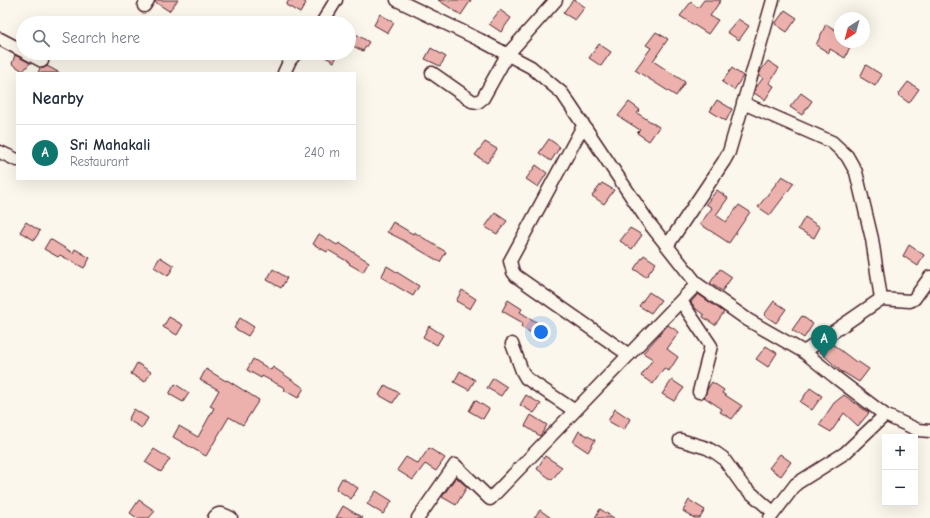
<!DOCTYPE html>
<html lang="en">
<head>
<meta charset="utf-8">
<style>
  body { margin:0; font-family:"Comic Neue",sans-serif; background:#f6f6f7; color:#1f2937 }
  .controls { position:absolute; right:12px; bottom:12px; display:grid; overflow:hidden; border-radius:0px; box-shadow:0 4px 16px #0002 }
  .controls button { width:36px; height:36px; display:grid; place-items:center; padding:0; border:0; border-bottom:1px solid #e0e1e3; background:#fff; color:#1f2937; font:20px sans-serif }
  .compass { position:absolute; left:834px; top:12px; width:36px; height:36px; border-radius:50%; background:#fff; box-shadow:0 4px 16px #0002; rotate:216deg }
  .you { position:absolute; left:541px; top:332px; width:14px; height:14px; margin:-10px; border:3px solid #fff; border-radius:50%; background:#1a73e8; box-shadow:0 0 0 6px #1a73e833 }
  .badge { display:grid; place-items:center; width:26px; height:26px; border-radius:50%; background:#0f766e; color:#fff; font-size:13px; font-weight:700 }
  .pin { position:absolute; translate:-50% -33px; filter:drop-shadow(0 1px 2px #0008) }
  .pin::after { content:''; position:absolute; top:21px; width:14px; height:12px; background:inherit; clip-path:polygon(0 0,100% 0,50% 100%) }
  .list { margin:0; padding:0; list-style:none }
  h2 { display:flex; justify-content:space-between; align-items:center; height:52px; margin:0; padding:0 16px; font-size:17px }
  h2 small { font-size:13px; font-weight:400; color:#747a83 }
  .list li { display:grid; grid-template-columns:26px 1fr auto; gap:12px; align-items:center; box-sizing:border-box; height:56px; padding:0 16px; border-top:1px solid #e0e1e3 }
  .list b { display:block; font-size:15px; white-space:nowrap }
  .list p { margin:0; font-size:13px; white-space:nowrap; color:#747a83 }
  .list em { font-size:13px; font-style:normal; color:#747a83 }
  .icon { flex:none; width:22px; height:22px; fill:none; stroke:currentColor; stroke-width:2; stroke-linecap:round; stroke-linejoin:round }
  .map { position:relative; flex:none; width:930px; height:518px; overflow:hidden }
  .search { position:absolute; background:#fff; box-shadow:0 4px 16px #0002; left:16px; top:16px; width:340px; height:44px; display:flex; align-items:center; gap:10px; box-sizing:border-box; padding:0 14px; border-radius:22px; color:#747a83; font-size:15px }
  .panel { position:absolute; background:#fff; box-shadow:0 4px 16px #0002; left:16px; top:72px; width:340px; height:108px; border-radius:0px }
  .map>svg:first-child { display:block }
  .building { fill:#ecb1ac; stroke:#4a1f2b }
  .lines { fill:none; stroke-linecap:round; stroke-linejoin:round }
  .minor-casing { stroke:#4a1f2b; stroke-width:15 }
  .minor { stroke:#fbf7ec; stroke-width:12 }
</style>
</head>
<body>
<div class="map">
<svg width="930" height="518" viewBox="0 0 930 518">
  <rect width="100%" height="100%" fill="#fbf7ec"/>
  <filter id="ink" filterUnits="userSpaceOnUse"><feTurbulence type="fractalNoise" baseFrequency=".025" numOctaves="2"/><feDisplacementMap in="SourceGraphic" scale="8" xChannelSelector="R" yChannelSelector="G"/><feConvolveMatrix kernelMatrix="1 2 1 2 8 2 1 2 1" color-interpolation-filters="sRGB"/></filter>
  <g filter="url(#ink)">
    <path class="building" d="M 155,0 L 178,0 L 169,11 L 155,2 Z
      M 289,0 L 302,0 L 306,3 L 300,13 L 286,5 Z
      M 438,0 L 471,0 L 461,15 Z
      M 573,0 L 575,0 L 585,7 L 575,20 L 563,13 Z
      M 704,0 L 721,0 L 710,16 L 718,20 L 708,34 L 680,16 L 691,2 L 698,8 Z
      M 500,10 L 511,18 L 501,32 L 489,24 Z
      M 785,10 L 797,18 L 787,32 L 775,24 Z
      M 380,14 L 394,23 L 388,33 L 374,25 Z
      M 738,19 L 749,26 L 739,40 L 727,32 Z
      M 826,24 L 840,33 L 840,42 L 852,42 L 845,58 L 830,49 L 829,53 L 816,45 Z
      M 656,32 L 668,39 L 653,61 L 685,82 L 676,96 L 635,70 L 651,48 L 646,45 Z
      M 354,33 L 369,42 L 363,51 L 349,44 Z
      M 599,44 L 611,52 L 601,66 L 589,58 Z
      M 431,48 L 446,57 L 440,66 L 425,59 Z
      M 318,53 L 339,53 L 334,62 Z
      M 15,55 L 30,63 L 23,71 L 12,64 Z
      M 768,61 L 779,68 L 769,83 L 774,86 L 765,100 L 754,93 L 755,89 L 763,78 L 759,75 L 761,70 Z
      M 866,65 L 882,75 L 875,86 L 860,77 Z
      M 47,66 L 60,73 L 38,73 L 40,68 L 43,68 Z
      M 732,68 L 743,76 L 734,90 L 722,82 Z
      M 908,82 L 919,89 L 909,103 L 898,95 Z
      M 801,93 L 812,101 L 802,115 L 790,107 Z
      M 717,100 L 732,109 L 726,121 L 710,111 Z
      M 629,102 L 640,110 L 637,113 L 659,127 L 649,141 L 637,133 L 640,130 L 618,116 Z
      M 549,139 L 560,147 L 551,161 L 539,153 Z
      M 485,142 L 497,149 L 487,163 L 475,155 Z
      M 536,165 L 547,173 L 538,187 L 526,179 Z
      M 782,176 L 794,183 L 770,215 L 758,207 Z
      M 602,183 L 614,190 L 604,204 L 592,196 Z
      M 717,190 L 728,198 L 716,215 L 726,222 L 739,205 L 750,212 L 729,243 L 700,224 L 712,208 L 706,204 Z
      M 495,213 L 507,221 L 497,234 L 485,227 Z
      M 805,217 L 820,227 L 814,238 L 798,229 Z
      M 26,222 L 40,231 L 34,240 L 20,232 Z
      M 393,222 L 413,234 L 414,232 L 446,252 L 440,262 L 401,239 L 387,232 Z
      M 630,228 L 642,235 L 632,249 L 620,241 Z
      M 319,234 L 337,245 L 339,243 L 369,262 L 363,272 L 349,264 L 350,263 L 328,250 L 327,252 L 313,244 Z
      M 50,239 L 73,253 L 75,249 L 90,258 L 84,268 L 60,255 L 58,257 L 44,249 Z
      M 909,245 L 924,255 L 918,266 L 903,256 Z
      M 644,255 L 656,263 L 646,277 L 634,269 Z
      M 160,257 L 174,266 L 168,276 L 154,267 Z
      M 387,266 L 419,286 L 413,296 L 381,277 Z
      M 273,269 L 287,278 L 281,288 L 267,280 Z
      M 720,269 L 732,277 L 722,291 L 710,283 Z
      M 462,290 L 476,299 L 470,309 L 456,301 Z
      M 649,292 L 661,300 L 651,313 L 639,306 Z
      M 698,294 L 724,312 L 715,325 L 703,317 L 704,315 L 696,309 L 691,302 Z
      M 508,300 L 522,309 L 520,312 L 541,325 L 535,335 L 521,327 L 523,323 L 502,311 Z
      M 774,301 L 786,309 L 776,323 L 764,315 Z
      M 802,316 L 813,324 L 804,338 L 792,330 Z
      M 169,317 L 183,325 L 177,335 L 163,327 Z
      M 240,318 L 254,327 L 248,336 L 234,328 Z
      M 668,325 L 679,332 L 667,349 L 678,357 L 669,371 L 664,368 L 653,384 L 641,376 L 653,359 L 643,353 Z
      M 429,326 L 443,335 L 437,345 L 423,337 Z
      M 831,343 L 856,362 L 857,361 L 869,369 L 859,382 L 843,372 L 843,373 L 819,351 Z
      M 766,346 L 777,353 L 768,367 L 756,359 Z
      M 253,359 L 271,370 L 273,367 L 304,388 L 298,398 L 284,390 L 285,388 L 262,376 L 261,378 L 247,370 Z
      M 137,363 L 151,372 L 145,382 L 131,374 Z
      M 206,369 L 226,381 L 227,380 L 259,400 L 243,425 L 229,417 L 206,456 L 173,437 L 179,426 L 198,437 L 214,408 L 210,406 L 219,390 L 200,380 Z
      M 460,371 L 475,380 L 469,390 L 454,382 Z
      M 493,378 L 507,387 L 501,396 L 487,388 Z
      M 672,380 L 684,388 L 674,401 L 662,394 Z
      M 712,382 L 724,390 L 722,393 L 742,406 L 732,419 L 720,412 L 722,409 L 704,397 L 708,388 Z
      M 175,384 L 189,393 L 183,402 L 169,394 Z
      M 385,385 L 399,393 L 393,403 L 379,395 Z
      M 810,388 L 822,396 L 812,410 L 800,402 Z
      M 526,395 L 541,404 L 534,413 L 520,405 Z
      M 844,395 L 869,413 L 858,426 L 844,413 L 831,432 L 819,425 L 834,403 Z
      M 475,400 L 489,409 L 483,419 L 469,411 Z
      M 134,409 L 148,418 L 142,428 L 128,420 Z
      M 615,409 L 630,419 L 624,430 L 608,421 Z
      M 531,415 L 547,425 L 540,436 L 525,426 Z
      M 579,431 L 595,440 L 588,452 L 573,442 Z
      M 429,448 L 445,458 L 436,471 L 425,464 L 413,480 L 397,470 L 406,457 L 418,464 Z
      M 154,449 L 170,459 L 161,472 L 145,462 Z
      M 780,454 L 791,462 L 781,476 L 769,468 Z
      M 545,456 L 562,467 L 552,480 L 537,469 Z
      M 456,477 L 467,487 L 456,505 L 442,497 Z
      M 342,478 L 358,488 L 351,499 L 336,489 Z
      M 376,491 L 392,501 L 383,514 L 367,504 Z
      M 139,500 L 155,511 L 149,518 L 137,518 L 130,513 Z
      M 689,500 L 705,510 L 700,518 L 694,518 L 683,511 Z
      M 343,506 L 363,518 L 336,518 Z
      M 600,509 L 614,518 L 595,518 Z
      M 540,510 L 551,518 L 534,518 Z"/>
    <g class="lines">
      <defs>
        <path id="minor" d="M 397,0 L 480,40 L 531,67 L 562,93 L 649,223 L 697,284 L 748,320 L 804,352 L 835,377 L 885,415 L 918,430 L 930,431
          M 144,6 L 148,0
          M 322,23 L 336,0
          M 0,39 L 23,51
          M 27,53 L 42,61
          M 284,73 L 290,60 L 296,53
          M 432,73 L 472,101 L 478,102 L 483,98 L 507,55 L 556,0
          M 743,103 L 832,142 L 847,156 L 856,172 L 872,239 L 881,299
          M 583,126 L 510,261 L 513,272 L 516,276 L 629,355
          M 0,152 L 17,160
          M 667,246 L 724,161 L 729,152 L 755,63 L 773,0
          M 681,301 L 711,346 L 699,392
          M 512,344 L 522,371 L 526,378 L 575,411
          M 804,352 L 881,299 L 910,301 L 914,299 L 930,277
          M 680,440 L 707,448 L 716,453 L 723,458 L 743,486 L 773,512
          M 214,518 C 219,510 224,515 231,518
          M 418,518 L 455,465 L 490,499 L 697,284
          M 770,518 L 796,484 L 845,453 L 885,415"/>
      </defs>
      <use href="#minor" class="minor-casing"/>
      <use href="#minor" class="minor"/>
    </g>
  </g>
</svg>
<div class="controls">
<button>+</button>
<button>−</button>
</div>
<svg class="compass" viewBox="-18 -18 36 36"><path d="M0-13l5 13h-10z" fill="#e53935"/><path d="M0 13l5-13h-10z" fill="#747a83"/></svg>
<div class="you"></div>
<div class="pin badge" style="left:824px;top:358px">A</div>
<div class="search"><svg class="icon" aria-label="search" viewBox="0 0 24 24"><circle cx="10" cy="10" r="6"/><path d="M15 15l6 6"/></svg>Search here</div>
<section class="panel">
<h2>Nearby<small></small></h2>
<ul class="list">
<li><span class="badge">A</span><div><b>Sri Mahakali</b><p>Restaurant</p></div><em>240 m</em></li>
</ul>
</section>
</div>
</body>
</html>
